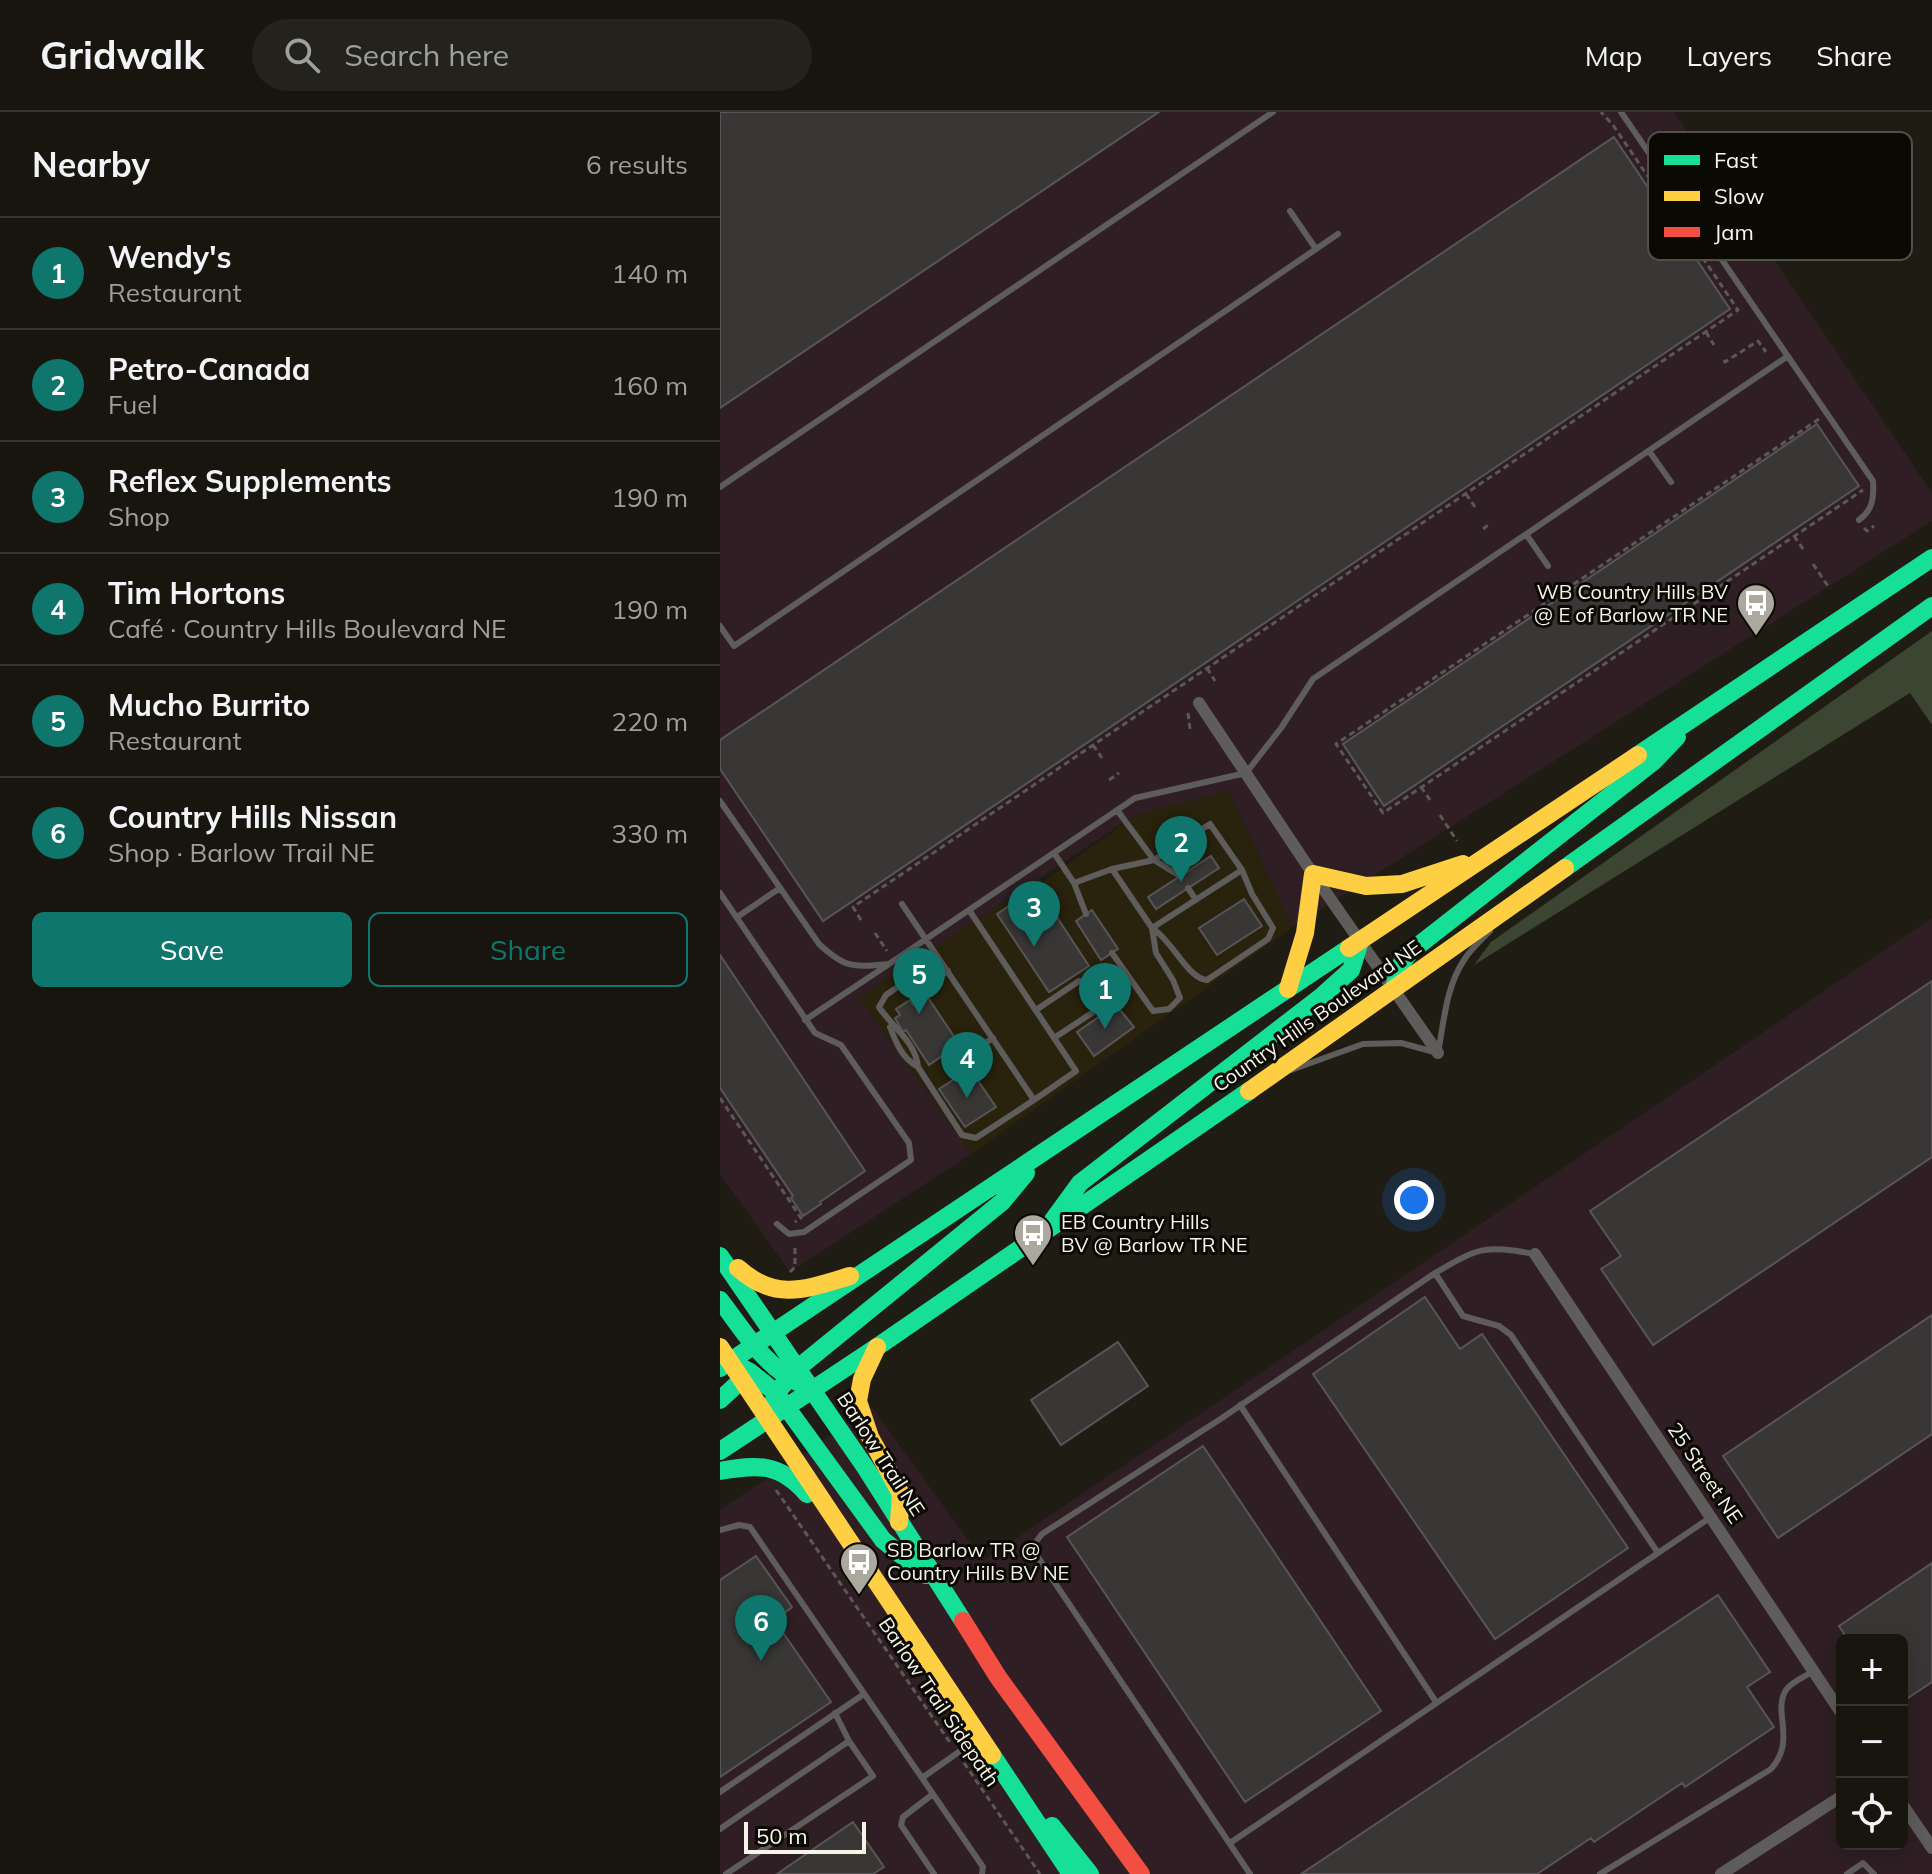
<!DOCTYPE html>
<html lang="en">
<head>
<meta charset="utf-8">
<style>
  body { margin:0; font-family:Mulish,sans-serif; background:#24221c; color:#f1f3f6 }
  .controls { position:absolute; right:24px; bottom:24px; display:grid; overflow:hidden; border-radius:12px; box-shadow:0 4px 20px #0003 }
  .controls button { width:72px; height:72px; display:grid; place-items:center; padding:0; border:0; border-bottom:2px solid #36342e; background:#17150e; color:#f1f3f6; font:40px sans-serif }
  .scale { position:absolute; left:24px; bottom:20px; width:122px; box-sizing:border-box; padding-left:8px; border:4px solid #f7f4e9; border-top:0; font-size:22px; line-height:28px; white-space:nowrap; color:#f7f4e9; -webkit-text-stroke:6px #0b0904; paint-order:stroke }
  .you { position:absolute; left:694px; top:1088px; width:28px; height:28px; margin:-20px; border:6px solid #fff; border-radius:50%; background:#1a73e8; box-shadow:0 0 0 12px #1a73e833 }
  .badge { display:grid; place-items:center; width:52px; height:52px; border-radius:50%; background:#0f766e; color:#fff; font-size:26px; font-weight:700 }
  .pin { position:absolute; translate:-50% -66px; filter:drop-shadow(0 2px 4px #0008) }
  .pin::after { content:''; position:absolute; top:42px; width:28px; height:24px; background:inherit; clip-path:polygon(0 0,100% 0,50% 100%) }
  .list { margin:0; padding:0; list-style:none }
  h2 { display:flex; justify-content:space-between; align-items:center; height:104px; margin:0; padding:0 32px; font-size:34px }
  h2 small { font-size:26px; font-weight:400; color:#9e9f9e }
  .list li { display:grid; grid-template-columns:52px 1fr auto; gap:24px; align-items:center; box-sizing:border-box; height:112px; padding:0 32px; border-top:2px solid #36342e }
  .list b { display:block; font-size:30px; white-space:nowrap }
  .list p { margin:0; font-size:26px; white-space:nowrap; color:#9e9f9e }
  .list em { font-size:26px; font-style:normal; color:#9e9f9e }
  .actions { display:flex; gap:16px; padding:24px 32px }
  .actions a { flex:1; padding:18px 0; border:2px solid #0f766e; border-radius:12px; text-align:center; font-size:28px; color:#0f766e }
  .actions .main { background:#0f766e; color:#fff }
  .icon { flex:none; width:44px; height:44px; fill:none; stroke:currentColor; stroke-width:2; stroke-linecap:round; stroke-linejoin:round }
  .map { position:relative; flex:none; width:1212px; height:1762px; overflow:hidden }
  header { display:flex; align-items:center; gap:48px; box-sizing:border-box; height:112px; padding:0 40px; background:#17150e; border-bottom:2px solid #36342e }
  header strong { font-size:38px }
  nav { display:flex; gap:44px; margin-inline-start:auto; font-size:28px }
  .search { width:560px; height:72px; background:#24221c; display:flex; align-items:center; gap:20px; box-sizing:border-box; padding:0 28px; border-radius:44px; color:#9e9f9e; font-size:30px }
  main { display:flex }
  aside { flex:1; background:#17150e }
  .map>svg:first-child { display:block }
  .built { fill:#29220c }
  .industrial { fill:#2f1f24; fill-rule:evenodd }
  .green { fill:#3c4532 }
  .building { fill:#393736; stroke:#585556; stroke-width:2 }
  .lines { fill:none; stroke-linecap:round; stroke-linejoin:round }
  .path { stroke:#5b5855; stroke-width:3; stroke-dasharray:6 4; stroke-linecap:butt }
  .lane { stroke:#5f5c5c; stroke-width:6 }
  .street { stroke:#5f5c5c; stroke-width:12 }
  .fast { stroke:#16e098; stroke-width:18 }
  .slow { stroke:#ffcf43; stroke-width:18 }
  .jam { stroke:#f24e42; stroke-width:18 }
  .labels { text-anchor:middle; stroke-width:6; stroke-linejoin:round; paint-order:stroke }
  .poi-label { font-size:20px; fill:#f7f4e9; stroke:#0b0904; text-anchor:start }
  .street-label { font-size:20px; fill:#f7f4e9; stroke:#0b0904 }
  .key { fill:#0b0904; stroke:#525049; stroke-width:2 }
  .key-label { font-size:22px; fill:#f7f4e9 }
</style>
</head>
<body>
<header>
<strong>Gridwalk</strong>
<div class="search"><svg class="icon" aria-label="search" viewBox="0 0 24 24"><circle cx="10" cy="10" r="6"/><path d="M15 15l6 6"/></svg>Search here</div>
<nav><a>Map</a><a>Layers</a><a>Share</a></nav>
</header>
<main>
<aside>
<h2>Nearby<small>6 results</small></h2>
<ul class="list">
<li><span class="badge">1</span><div><b>Wendy's</b><p>Restaurant</p></div><em>140 m</em></li>
<li><span class="badge">2</span><div><b>Petro-Canada</b><p>Fuel</p></div><em>160 m</em></li>
<li><span class="badge">3</span><div><b>Reflex Supplements</b><p>Shop</p></div><em>190 m</em></li>
<li><span class="badge">4</span><div><b>Tim Hortons</b><p>Café · Country Hills Boulevard NE</p></div><em>190 m</em></li>
<li><span class="badge">5</span><div><b>Mucho Burrito</b><p>Restaurant</p></div><em>220 m</em></li>
<li><span class="badge">6</span><div><b>Country Hills Nissan</b><p>Shop · Barlow Trail NE</p></div><em>330 m</em></li>
</ul>
<div class="actions"><a class="main">Save</a><a>Share</a></div>
</aside>
<div class="map">
<svg width="1212" height="1762" viewBox="0 0 1212 1762">
  <rect width="100%" height="100%" fill="#1f1c13"/>
  <path class="built" d="M 508,678 L 573,815 L 251,1042 L 138,886 L 319,766 L 323,770 L 415,703 Z"/>
  <path class="industrial" d="M 0,0 L 954,0 L 1212,381 L 1212,409 L 573,815 L 508,679 L 415,703 L 139,886 L 251,1042 L 70,1160 L 0,1062 Z
    M 1212,806 L 1212,1762 L 0,1762 L 0,1398 L 152,1295 L 263,1449 ZM 1122,1528 L 1182,1528 L 1182,1732 L 1122,1732 Z"/>
  <path class="green" d="M 1212,519 L 1212,613 L 1190,581 L 754,853 L 771,830 Z"/>
  <path class="building" d="M 0,0 L 439,0 L 0,296 Z
    M 894,25 L 1010,197 L 103,809 L 0,657 L 0,628 Z
    M 1097,312 L 1139,374 L 664,694 L 623,632 Z
    M 491,744 L 499,756 L 436,797 L 428,785 Z
    M 317,775 L 369,854 L 329,880 L 277,802 Z
    M 524,787 L 542,814 L 497,843 L 479,816 Z
    M 372,798 L 398,837 L 381,848 L 356,809 Z
    M 0,843 L 145,1059 L 100,1090 L 101,1092 L 83,1104 L 71,1086 L 73,1084 L 0,976 Z
    M 1212,869 L 1212,1045 L 933,1233 L 881,1157 L 901,1144 L 870,1099 Z
    M 207,884 L 239,932 L 209,953 L 186,918 L 183,920 L 175,906 L 180,903 L 176,897 L 190,888 L 193,893 Z
    M 396,893 L 414,915 L 374,944 L 357,920 Z
    M 250,957 L 276,995 L 245,1015 L 219,977 Z
    M 705,1185 L 740,1237 L 762,1222 L 908,1436 L 775,1527 L 593,1262 Z
    M 1212,1203 L 1212,1322 L 1058,1426 L 1003,1344 Z
    M 398,1230 L 428,1274 L 341,1333 L 311,1288 Z
    M 483,1334 L 661,1599 L 525,1690 L 347,1425 Z
    M 36,1444 L 72,1495 L 55,1509 L 111,1590 L 0,1665 L 0,1468 Z
    M 1212,1451 L 1212,1570 L 1182,1590 L 1182,1528 L 1128,1528 L 1119,1514 Z
    M 998,1483 L 1050,1560 L 1027,1575 L 1054,1615 L 965,1675 L 962,1671 L 874,1730 L 871,1726 L 817,1762 L 581,1762 Z
    M 133,1710 L 164,1755 L 153,1762 L 57,1762 Z"/>
  <g class="lines">
    <path class="path" d="M 986,220 L 994,233
      M 1004,248 L 1005,250 L 1038,229 L 1046,240
      M 1099,307 L 616,632 L 663,701 L 1143,378
      M 746,382 L 755,395
      M 1144,416 L 1147,419 L 1154,414
      M 763,417 L 771,411
      M 1074,424 L 1083,437
      M 1093,452 L 1110,477
      M 487,556 L 495,569
      M 468,601 L 470,617
      M 373,633 L 382,646
      M 389,668 L 399,661
      M 701,675 L 710,688
      M 720,703 L 737,729
      M 141,808 L 133,795 L 1018,198 L 893,13 L 881,0
      M 155,821 L 167,839
      M 0,986 L 81,1106 L 75,1110
      M 70,1160 L 75,1155 L 75,1132
      M 56,1378 L 231,1632
      M 244,1651 L 320,1762"/>
    <path class="lane" d="M 901,0 L 1153,369 C 1154,385 1153,398 1139,408
      M 570,99 L 596,137
      M 929,339 L 951,370
      M 0,375 L 553,0
      M 806,422 L 828,454
      M 0,514 L 14,534 L 618,122
      M 0,689 L 99,832 C 126,857 133,855 169,852 L 415,686 L 526,661 L 561,616 L 593,567 L 1068,244
      M 397,698 L 434,748 L 460,764
      M 334,741 L 354,771 L 392,757 L 432,816 L 522,758 L 490,712 L 434,748 L 392,757
      M 354,771 L 366,802
      M 468,776 L 476,788
      M 0,781 L 95,921 L 121,933 L 189,1031 L 191,1048 L 84,1120 L 69,1122 L 57,1112
      M 182,792 L 314,988 L 356,959 L 249,798
      M 17,805 L 60,776
      M 432,816 C 452,828 468,867 487,868 L 548,827 L 553,816 L 532,782 L 522,758
      M 392,841 L 433,899 L 449,897 L 460,886 L 453,868 L 436,841 L 432,816
      M 228,859 L 207,873 L 185,870 L 166,883 L 159,895 C 172,915 196,930 198,955 L 242,1023 L 256,1026 L 314,988
      M 316,898 L 359,869 L 374,869 L 384,882 L 378,897 L 334,926
      M 85,908 L 169,852
      M 170,915 C 176,931 182,946 198,955
      M 235,951 L 273,926
      M 571,958 L 643,932 L 681,931 L 718,941 C 724,909 726,875 744,848 C 751,837 761,828 770,819
      M 715,1161 L 743,1204 L 779,1214 L 791,1223 L 938,1441 L 991,1405
      M 520,1293 L 716,1590
      M 0,1418 L 19,1413 L 30,1415 L 263,1755 L 262,1762
      M 115,1601 L 129,1629
      M 202,1666 L 257,1627
      M 0,1680 L 144,1582
      M 213,1682 L 183,1705 L 181,1713 L 214,1762
      M 0,1717 L 129,1629 L 153,1664 L 6,1762
      M 510,1731 L 938,1441
      M 530,1762 L 315,1441 L 315,1431 L 322,1422 L 502,1306 L 715,1161 C 760,1135 763,1133 815,1142
      M 880,1762 L 1051,1657 C 1077,1628 1052,1600 1066,1578 C 1071,1570 1084,1565 1092,1560
      M 1127,1762 L 1143,1751 L 1154,1762"/>
    <path class="street" d="M 479,591 L 593,762 L 718,941
      M 815,1142 L 1122,1602
      M 1182,1692 L 1212,1736
      M 1001,1762 L 1122,1684"/>
    <path class="fast" d="M 918,643 L 1212,446
      M 845,756 L 1212,494
      M 674,877 L 679,855 L 690,840 L 933,650 L 957,625
      M 333,1108 L 360,1071 L 602,884 L 631,858 L 640,829
      M 0,1144 L 145,1355 L 243,1509
      M 0,1188 C 24,1219 43,1253 79,1271
      M 13,1251 L 30,1260 L 56,1281 L 163,1428 L 206,1463
      M 0,1256 L 629,836
      M 0,1288 L 30,1260
      M 48,1307 L 56,1281 L 78,1256 L 282,1090 L 306,1061
      M 0,1339 L 157,1235 L 529,979
      M 0,1359 C 38,1352 60,1351 87,1382
      M 272,1643 L 351,1762
      M 332,1714 L 370,1762"/>
    <path class="slow" d="M 629,836 L 918,643
      M 568,877 L 585,821 L 593,762 L 646,774 L 682,772 L 743,752
      M 529,979 L 845,756
      M 18,1156 C 56,1190 86,1177 130,1164
      M 0,1235 L 272,1643
      M 157,1235 L 142,1267 L 138,1289 L 150,1325 L 181,1382 L 179,1410"/>
    <path class="jam" d="M 243,1509 L 278,1565 L 421,1762"/>
  </g>
  <defs>
    <symbol id="bus-pin" viewBox="-11 -11 22 30"><path d="M0 17L-7.5 6A9.5 9.5 0 1 1 7.5 6Z" fill="#aba89e" stroke="#0b0904"/><path d="M-5-6H5V4H4V6H2V4H-2V6H-4V4H-5ZM-3.5-4V0h7V-4ZM-3.5 1.2v1.5H-2V1.2ZM2 1.2v1.5H3.5V1.2Z" fill="#fff"/></symbol>
  </defs>
  <g fill-rule="evenodd">
    <use href="#bus-pin" x="1014" y="469" width="44" height="60"/>
    <use href="#bus-pin" x="291" y="1099" width="44" height="60"/>
    <use href="#bus-pin" x="117" y="1428" width="44" height="60"/>
  </g>
  <g class="labels">
    <g class="poi-label">
      <text x="1008" y="487" text-anchor="end">WB Country Hills BV<tspan x="1008" dy="23">@ E of Barlow TR NE</tspan></text>
      <text x="341" y="1117">EB Country Hills<tspan x="341" dy="23">BV @ Barlow TR NE</tspan></text>
      <text x="167" y="1445">SB Barlow TR @<tspan x="167" dy="23">Country Hills BV NE</tspan></text>
    </g>
    <g class="street-label">
      <text transform="translate(597 904) rotate(-35)" y="7">Country Hills Boulevard NE</text>
      <text transform="translate(161 1342) rotate(57)" y="7">Barlow Trail NE</text>
      <text transform="translate(985 1361) rotate(56)" y="7">25 Street NE</text>
      <text transform="translate(219 1590) rotate(56)" y="7">Barlow Trail Sidepath</text>
    </g>
  </g>
  <rect x="928" y="20" width="264" height="128" rx="12" class="key"/>
  <rect x="944" y="43" width="36" height="10" fill="#16e098"/>
  <rect x="944" y="79" width="36" height="10" fill="#ffcf43"/>
  <rect x="944" y="115" width="36" height="10" fill="#f24e42"/>
  <g class="key-label">
    <text x="994" y="56">Fast</text>
    <text x="994" y="92">Slow</text>
    <text x="994" y="128">Jam</text>
  </g>
</svg>
<div class="controls">
<button>+</button>
<button>−</button>
<button><svg class="icon" aria-label="locate" viewBox="0 0 24 24"><circle cx="12" cy="12" r="6"/><path d="M12 2v4M12 18v4M2 12h4M18 12h4"/></svg></button>
</div>
<div class="scale">50 m</div>
<div class="you"></div>
<div class="pin badge" style="left:385px;top:917px">1</div>
<div class="pin badge" style="left:461px;top:770px">2</div>
<div class="pin badge" style="left:314px;top:835px">3</div>
<div class="pin badge" style="left:247px;top:986px">4</div>
<div class="pin badge" style="left:199px;top:902px">5</div>
<div class="pin badge" style="left:41px;top:1549px">6</div>
</div>
</main>
</body>
</html>
